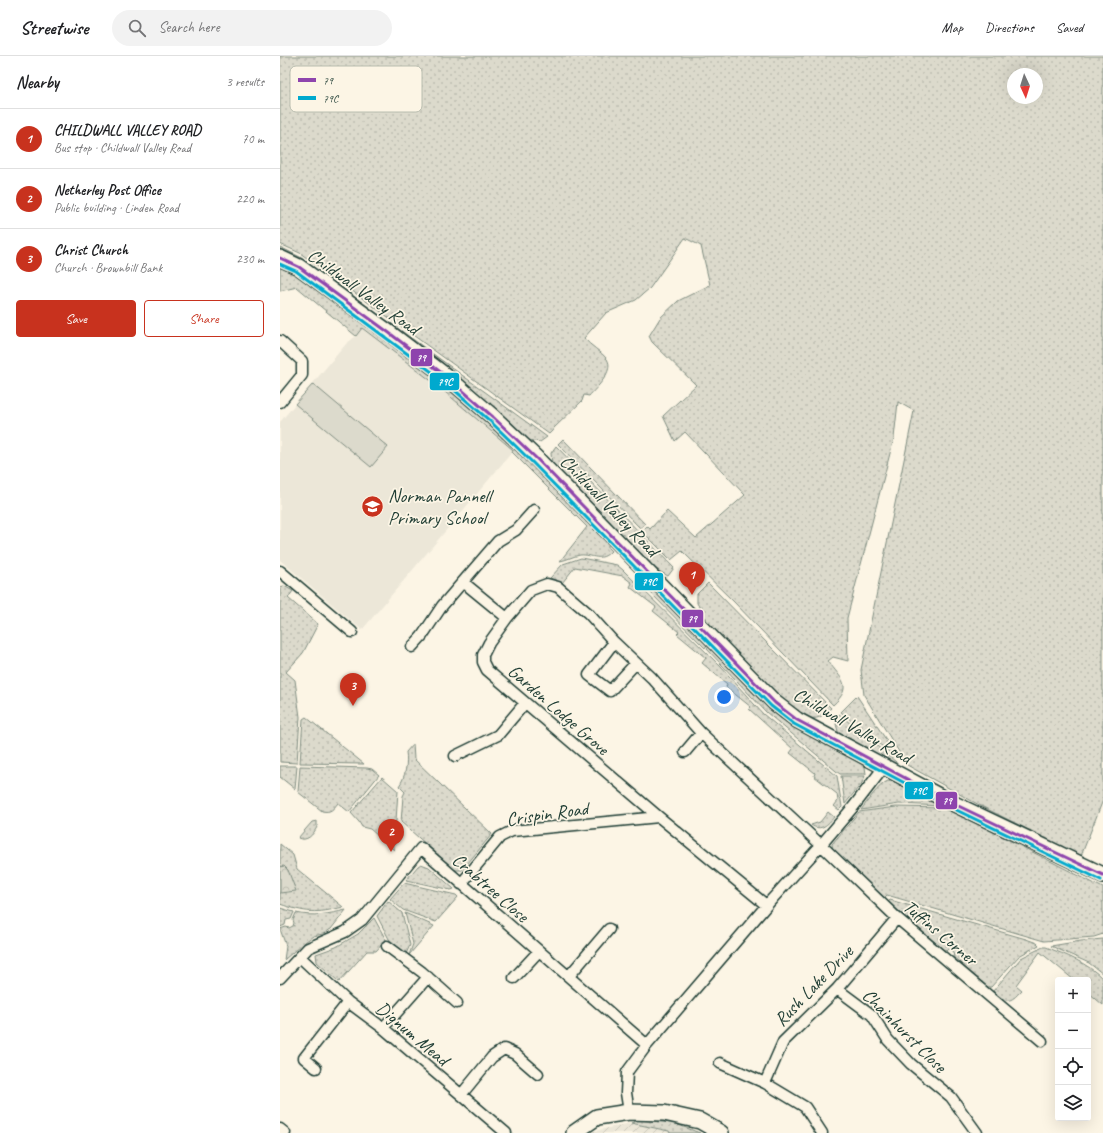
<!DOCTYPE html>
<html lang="en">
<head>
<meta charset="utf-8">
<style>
  body { margin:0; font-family:Caveat,sans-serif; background:#f2f2f2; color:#202124 }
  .controls { position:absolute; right:12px; bottom:12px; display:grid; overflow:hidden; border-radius:4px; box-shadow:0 4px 16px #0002 }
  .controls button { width:36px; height:36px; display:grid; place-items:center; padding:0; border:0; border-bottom:1px solid #e0e0e0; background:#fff; color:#202124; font:20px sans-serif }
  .compass { position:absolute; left:727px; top:12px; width:36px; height:36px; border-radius:50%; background:#fff; box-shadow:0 4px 16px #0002; rotate:176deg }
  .you { position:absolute; left:444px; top:641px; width:14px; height:14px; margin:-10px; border:3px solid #fff; border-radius:50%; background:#1a73e8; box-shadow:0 0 0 6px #1a73e833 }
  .badge { display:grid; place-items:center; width:26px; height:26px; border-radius:50%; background:#c8321e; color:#fff; font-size:13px; font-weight:700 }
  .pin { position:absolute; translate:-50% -33px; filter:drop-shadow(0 1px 2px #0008) }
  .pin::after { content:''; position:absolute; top:21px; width:14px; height:12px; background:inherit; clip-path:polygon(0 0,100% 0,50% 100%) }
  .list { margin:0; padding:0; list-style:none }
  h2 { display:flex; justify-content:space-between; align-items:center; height:52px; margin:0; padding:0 16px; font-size:17px }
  h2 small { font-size:13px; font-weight:400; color:#757577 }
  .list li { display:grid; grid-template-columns:26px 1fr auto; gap:12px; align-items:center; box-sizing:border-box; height:60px; padding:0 16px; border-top:1px solid #e0e0e0 }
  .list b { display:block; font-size:15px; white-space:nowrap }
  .list p { margin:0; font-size:13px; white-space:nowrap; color:#757577 }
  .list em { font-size:13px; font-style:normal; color:#757577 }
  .actions { display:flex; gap:8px; padding:12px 16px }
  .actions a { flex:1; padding:9px 0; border:1px solid #c8321e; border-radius:4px; text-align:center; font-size:14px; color:#c8321e }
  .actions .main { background:#c8321e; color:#fff }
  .icon { flex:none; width:22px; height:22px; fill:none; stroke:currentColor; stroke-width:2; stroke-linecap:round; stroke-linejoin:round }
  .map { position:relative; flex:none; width:823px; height:1077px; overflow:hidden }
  header { display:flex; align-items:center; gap:24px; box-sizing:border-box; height:56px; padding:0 20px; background:#fff; border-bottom:1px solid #e0e0e0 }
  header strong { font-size:19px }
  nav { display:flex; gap:22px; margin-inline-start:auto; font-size:14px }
  .search { width:280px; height:36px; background:#f2f2f2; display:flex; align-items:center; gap:10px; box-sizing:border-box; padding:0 14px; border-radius:22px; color:#757577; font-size:15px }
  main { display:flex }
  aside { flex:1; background:#fff }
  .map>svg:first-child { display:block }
  .built { fill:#ece7d8 }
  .industrial { fill:url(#industrial-furrows) }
  .grass { fill:url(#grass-dots); stroke:#7e8c80; fill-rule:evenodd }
  .forest { fill:url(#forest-crowns); stroke:#7e8c80 }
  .pitch { fill:#dcdacc; stroke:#7e8c80 }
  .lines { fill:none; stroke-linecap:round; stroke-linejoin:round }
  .street-casing { stroke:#1f3d34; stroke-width:13 }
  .secondary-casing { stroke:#1f3d34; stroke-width:18 }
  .street { stroke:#fcf5e5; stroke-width:10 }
  .secondary { stroke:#fcf5e5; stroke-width:15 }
  .bus-1-casing { stroke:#fcf5e5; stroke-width:6 }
  .bus-2-casing { stroke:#fcf5e5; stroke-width:6 }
  .bus-1 { stroke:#8e44ad; stroke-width:3 }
  .bus-2 { stroke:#00a9ce; stroke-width:3 }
  .labels { text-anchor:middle; stroke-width:3.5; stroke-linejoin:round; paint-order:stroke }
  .street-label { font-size:19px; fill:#1f3d34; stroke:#fcf5e5 }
  .poi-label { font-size:19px; fill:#1f3d34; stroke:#fcf5e5; text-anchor:start }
  .key { fill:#fcf5e5; stroke:#babeb0; stroke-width:1 }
  .key-label { font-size:11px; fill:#1f3d34 }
  .line-badge { stroke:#fcf5e5; stroke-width:1.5 }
  .badge-label { font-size:11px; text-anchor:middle; font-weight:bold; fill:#fff }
</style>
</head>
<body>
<header>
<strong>Streetwise</strong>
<div class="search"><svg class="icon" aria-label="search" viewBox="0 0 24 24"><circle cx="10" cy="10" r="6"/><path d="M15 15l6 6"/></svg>Search here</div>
<nav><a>Map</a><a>Directions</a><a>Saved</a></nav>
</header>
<main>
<aside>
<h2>Nearby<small>3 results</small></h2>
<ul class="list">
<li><span class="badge">1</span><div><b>CHILDWALL VALLEY ROAD</b><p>Bus stop · Childwall Valley Road</p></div><em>70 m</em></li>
<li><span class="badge">2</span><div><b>Netherley Post Office</b><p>Public building · Linden Road</p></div><em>220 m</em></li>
<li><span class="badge">3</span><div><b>Christ Church</b><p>Church · Brownbill Bank</p></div><em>230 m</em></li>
</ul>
<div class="actions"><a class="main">Save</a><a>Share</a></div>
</aside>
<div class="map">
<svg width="823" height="1077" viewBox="0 0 823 1077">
  <defs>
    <pattern id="industrial-furrows" width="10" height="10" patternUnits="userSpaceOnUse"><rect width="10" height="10" fill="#ece7d8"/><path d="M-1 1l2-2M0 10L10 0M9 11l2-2" fill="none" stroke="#cac7ba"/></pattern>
    <pattern id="grass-dots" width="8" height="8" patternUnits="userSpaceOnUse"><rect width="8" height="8" fill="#dcdacc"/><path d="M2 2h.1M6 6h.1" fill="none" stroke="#bcbcb0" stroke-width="1.8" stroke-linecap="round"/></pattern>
    <pattern id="forest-crowns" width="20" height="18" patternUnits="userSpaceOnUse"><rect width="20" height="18" fill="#dcdacc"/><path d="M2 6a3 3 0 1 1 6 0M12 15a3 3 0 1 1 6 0" fill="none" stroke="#bcbcb0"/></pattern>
  </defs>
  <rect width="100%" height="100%" fill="#fcf5e5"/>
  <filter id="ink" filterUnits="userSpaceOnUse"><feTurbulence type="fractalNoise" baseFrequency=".025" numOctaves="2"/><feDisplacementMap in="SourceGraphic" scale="8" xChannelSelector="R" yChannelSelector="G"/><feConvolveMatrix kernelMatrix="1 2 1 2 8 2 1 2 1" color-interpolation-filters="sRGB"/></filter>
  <g filter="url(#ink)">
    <path class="built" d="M 82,272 L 158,330 L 233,395 L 82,574 L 0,504 L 0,366 L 66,288 L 76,280 Z"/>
    <path class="industrial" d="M 351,1067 L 389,1075 L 390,1077 L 306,1077 Z"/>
    <path class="grass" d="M 0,0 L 823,0 L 823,744 L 801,800 L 701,750 L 627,709 L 584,639 L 581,614 L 634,355 L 618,346 L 614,382 L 567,562 L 568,605 L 553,601 L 548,605 C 561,623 574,630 553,649 L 454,546 L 402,495 L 391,504 L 362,475 L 367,470 L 370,473 L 387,455 L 416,482 L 465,439 L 405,376 L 395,385 L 383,360 L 416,329 L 372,286 L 369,280 L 380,262 L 398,245 L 430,229 L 421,190 L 405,182 L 370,232 L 356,244 L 326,257 L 304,282 C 310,290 321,295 327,303 C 335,315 316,332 309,340 L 304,339 L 302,345 L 274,372 L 272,375 L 269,378 L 20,197 L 0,188 ZM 733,18 L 757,18 L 757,42 L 733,42 Z
      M 0,191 L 20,201 L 267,381 L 260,386 L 248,384 L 6,197 L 0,195 Z
      M 0,211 L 19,220 L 139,306 L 233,387 L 330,487 L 328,489 L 328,492 L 331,495 C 320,507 313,498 300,499 C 293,500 287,504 280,505 L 307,471 L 232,396 L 233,394 L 158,330 L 82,272 L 76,280 L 17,231 L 0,235 Z
      M 283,383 L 365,468 L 360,472 L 278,388 Z
      M 276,390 L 394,512 L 388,520 L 379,515 L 363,502 L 272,408 L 271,397 Z
      M 301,502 L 332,508 L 337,509 L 343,514 L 441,611 L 483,658 L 557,720 L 562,751 L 559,754 L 554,750 L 558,745 L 557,738 L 534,720 L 535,717 L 510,697 L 513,693 L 469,653 L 471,651 L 446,631 L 447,628 L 422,607 L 426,602 L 397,578 L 399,576 L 373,555 L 376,551 L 350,531 L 352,527 L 343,520 L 295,511 L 282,527 L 270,522 L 283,508 Z
      M 428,527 L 551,652 C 545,658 539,664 530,662 C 511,659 442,583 425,566 L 426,563 L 417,547 L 417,538 Z
      M 367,528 L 428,587 L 425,592 L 365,531 Z
      M 4,530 L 13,535 L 8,542 L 38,568 L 23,597 L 6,616 L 15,624 L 20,661 L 17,707 L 0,706 L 0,531 Z
      M 430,589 L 500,662 L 586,709 L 585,711 L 586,718 L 560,718 L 556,715 L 486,656 L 427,593 Z
      M 577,640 L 617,700 L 616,702 L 561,656 Z
      M 559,658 L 616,706 L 615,711 L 559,679 L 556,668 Z
      M 26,661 L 84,708 L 20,707 L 23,663 Z
      M 133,688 L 134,703 L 212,778 L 182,814 L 175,814 L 121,766 L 123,740 L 125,736 L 119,730 C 125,722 128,707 126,696 Z
      M 0,710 L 17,710 L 15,733 L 0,721 Z
      M 20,710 L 87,712 L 92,713 L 99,719 L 69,756 L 58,747 C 53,753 51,757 42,755 L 18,736 Z
      M 561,720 L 585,720 L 582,727 L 565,748 Z
      M 102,721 L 118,735 L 114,794 L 90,773 L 82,771 L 79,766 L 71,757 Z
      M 608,725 L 616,726 L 662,750 L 619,748 L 581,754 C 587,746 599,728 608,725 Z
      M 616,751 L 666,752 L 823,832 L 823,878 L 814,881 L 764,885 L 607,839 L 604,842 L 553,795 L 552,788 L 579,756 Z
      M 548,756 L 554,761 C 548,768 541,776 531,769 L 540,766 Z
      M 37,765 L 37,771 C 33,779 27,786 18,782 L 32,766 Z
      M 0,788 L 13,799 L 17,813 L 63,851 C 36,858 26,857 0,848 Z
      M 141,808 L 149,811 L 174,833 L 171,834 L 126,824 L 138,810 Z
      M 124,827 L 176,839 L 178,841 L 156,866 L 123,854 L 110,843 Z
      M 610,844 L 746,883 L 757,887 L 759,889 L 739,900 L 711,931 L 708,931 L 674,902 L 673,896 L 669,893 L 664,894 L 608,846 Z
      M 108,845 L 122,857 L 130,889 L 126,898 L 109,883 L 97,860 Z
      M 0,852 L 14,856 L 11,863 L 6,864 L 5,869 L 0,871 Z
      M 66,854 L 51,873 L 43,878 L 33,880 L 21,889 L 4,904 L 6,890 L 0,873 L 6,871 L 9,872 L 13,870 L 14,867 L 13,864 L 16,857 C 33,861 49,858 66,854 Z
      M 125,857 L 154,870 L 129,899 L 133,888 Z
      M 94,862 L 106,884 L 96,895 L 87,895 L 59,926 L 37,906 L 36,898 L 56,891 L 78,878 Z
      M 823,883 L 823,918 L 809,907 L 771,890 L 801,885 Z
      M 763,891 L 766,891 C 786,899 808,907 823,923 L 823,949 L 808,936 L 808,924 L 794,924 L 760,896 L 736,929 L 742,934 C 729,948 727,947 713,935 L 741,902 Z
      M 359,1064 L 393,1067 L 420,1077 L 390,1077 L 389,1075 L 351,1067 Z"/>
    <path class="forest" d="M 4,810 L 8,814 L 16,835 L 0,837 L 0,811 Z"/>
    <path class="pitch" d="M 33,328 L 108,391 L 91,411 L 15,348 Z"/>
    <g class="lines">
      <defs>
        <path id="street" d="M 0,285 L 22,305 L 22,319 L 0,346
          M 0,515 L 72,576
          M 183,526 L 227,562
          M 334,586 L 309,619 L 330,635 L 356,607
          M 132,591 L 142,580 L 162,550 L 218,485 L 236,474 L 254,454
          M 405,696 L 421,677
          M 175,700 L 218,679 L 245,647
          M 181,828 L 220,781 L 232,775 L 379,761
          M 486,849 L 379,761 L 207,614 L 203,606 L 203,599 L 209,587 L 227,562 L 251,534 L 267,528 L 278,531 L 308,557 L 334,586 L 372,622 L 421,677 L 541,789 L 617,862 L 762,985
          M 107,890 L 142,916 L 177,947
          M 20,901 L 68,946 L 103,972 L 226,1077
          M 289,920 L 329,873
          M 0,922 L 28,892 L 65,876 L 82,864 L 141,792 L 367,989
          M 234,922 L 259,895
          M 557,933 L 592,959 L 608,984 L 631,1008 L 671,1041 L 697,1077
          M 103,972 L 148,921
          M 440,1007 L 485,1027 L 525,1051 L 542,1077
          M 36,1012 L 24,1002 L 68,946
          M 485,1027 L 503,986 L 557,933 L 617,862
          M 181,1039 L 212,1001 L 224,993 L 235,998 L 258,1018
          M 349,1056 L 346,1037 L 347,1016 L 367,989 L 493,842 L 541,789 L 574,750 L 604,711
          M 0,1073 L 5,1077"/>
        <path id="secondary" d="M 0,202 L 19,211 L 108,276 L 167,321 L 213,361 L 256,402 L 495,647 L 517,664 L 668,745 L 823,819
          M 294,1077 L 317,1061 L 349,1056 L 384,1057 L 420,1065 L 441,1077"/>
      </defs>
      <use href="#street" class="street-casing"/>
      <use href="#secondary" class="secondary-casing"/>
      <use href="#street" class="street"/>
      <use href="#secondary" class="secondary"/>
      <defs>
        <path id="bus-1" d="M 0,202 L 19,211 L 108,276 L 167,321 L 213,361 L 256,402 L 495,647 L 517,664 L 668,745 L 823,819"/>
        <path id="bus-2" d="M 0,208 L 16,215 L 164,325 L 210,365 L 252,406 L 491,650 L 514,668 L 666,749 L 821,824"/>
      </defs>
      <use href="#bus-1" class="bus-1-casing"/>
      <use href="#bus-2" class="bus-2-casing"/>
      <use href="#bus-1" class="bus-1"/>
      <use href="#bus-2" class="bus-2"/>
    </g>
  </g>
  <defs>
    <symbol id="school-disc" viewBox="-11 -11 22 22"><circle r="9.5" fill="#c8321e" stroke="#fcf5e5"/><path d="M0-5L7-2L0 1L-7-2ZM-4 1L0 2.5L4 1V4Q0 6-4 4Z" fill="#fff"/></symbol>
  </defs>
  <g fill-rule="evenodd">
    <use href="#school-disc" x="80" y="438" width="25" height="25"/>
  </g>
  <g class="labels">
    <g class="street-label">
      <text transform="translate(84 235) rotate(36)" y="7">Childwall Valley Road</text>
      <text transform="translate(330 449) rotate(46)" y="7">Childwall Valley Road</text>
      <text transform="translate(279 653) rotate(41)" y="7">Garden Lodge Grove</text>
      <text transform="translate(573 669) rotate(30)" y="7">Childwall Valley Road</text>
      <text transform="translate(267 757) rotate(-8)" y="7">Crispin Road</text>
      <text transform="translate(211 831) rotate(41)" y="7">Crabtree Close</text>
      <text transform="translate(661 876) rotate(40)" y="7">Tuffins Corner</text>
      <text transform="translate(533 929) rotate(-46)" y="7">Rush Lake Drive</text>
      <text transform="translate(625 974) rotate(45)" y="7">Chainhurst Close</text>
      <text transform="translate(133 977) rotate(40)" y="7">Dignum Mead</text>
    </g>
    <g class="poi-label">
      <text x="108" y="446">Norman Pannell<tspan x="108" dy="22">Primary School</tspan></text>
    </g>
  </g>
  <rect x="10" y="10" width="132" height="46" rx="6" class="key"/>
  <rect x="18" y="22" width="18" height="4" fill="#8e44ad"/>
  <rect x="18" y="40" width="18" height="4" fill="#00a9ce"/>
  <g class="key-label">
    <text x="43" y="28">79</text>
    <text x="43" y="46">79C</text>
  </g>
  <g class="line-badge">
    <rect x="130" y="292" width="23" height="19" rx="4" fill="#8e44ad"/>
    <rect x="149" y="316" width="31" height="19" rx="4" fill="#00a9ce"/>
    <rect x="354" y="516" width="30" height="19" rx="4" fill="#00a9ce"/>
    <rect x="401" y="553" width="23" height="19" rx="4" fill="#8e44ad"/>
    <rect x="624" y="725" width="30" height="19" rx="4" fill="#00a9ce"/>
    <rect x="655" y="735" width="23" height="19" rx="4" fill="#8e44ad"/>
  </g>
  <g class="badge-label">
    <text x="141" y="305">79</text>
    <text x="165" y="329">79C</text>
    <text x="369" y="529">79C</text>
    <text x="412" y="566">79</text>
    <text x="639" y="738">79C</text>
    <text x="667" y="748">79</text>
  </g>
</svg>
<div class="controls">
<button>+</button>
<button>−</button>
<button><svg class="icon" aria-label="locate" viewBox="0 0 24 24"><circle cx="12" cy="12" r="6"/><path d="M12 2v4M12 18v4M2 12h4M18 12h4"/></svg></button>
<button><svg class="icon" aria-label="layers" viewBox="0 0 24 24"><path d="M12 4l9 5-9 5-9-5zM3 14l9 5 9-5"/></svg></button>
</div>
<svg class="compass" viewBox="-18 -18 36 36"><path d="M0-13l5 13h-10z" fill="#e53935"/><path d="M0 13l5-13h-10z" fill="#757577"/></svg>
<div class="you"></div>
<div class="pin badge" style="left:412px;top:539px">1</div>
<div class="pin badge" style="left:111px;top:796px">2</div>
<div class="pin badge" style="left:73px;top:650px">3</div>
</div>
</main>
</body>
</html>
